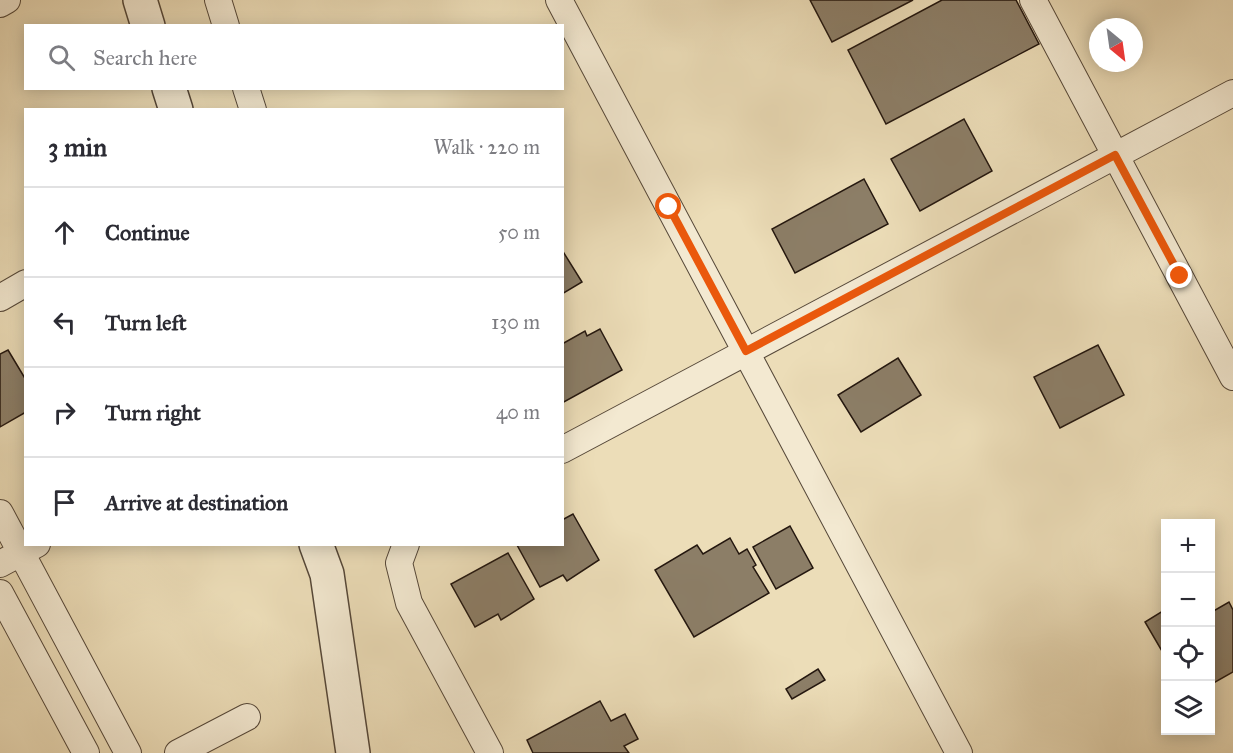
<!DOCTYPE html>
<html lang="en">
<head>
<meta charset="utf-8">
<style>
  body { margin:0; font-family:"IM FELL Great Primer",serif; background:#f7f7f7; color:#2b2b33 }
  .controls { position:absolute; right:18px; bottom:18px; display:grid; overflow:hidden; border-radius:0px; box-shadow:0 3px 15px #0003 }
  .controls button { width:54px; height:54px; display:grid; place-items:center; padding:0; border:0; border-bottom:2px solid #e1e1e2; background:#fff; color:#2b2b33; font:30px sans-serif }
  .compass { position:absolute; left:1089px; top:18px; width:54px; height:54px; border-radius:50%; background:#fff; box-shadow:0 3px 15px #0003; rotate:151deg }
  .stop { position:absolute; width:18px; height:18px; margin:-14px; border:4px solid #ea580c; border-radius:50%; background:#fff }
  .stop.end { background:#ea580c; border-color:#fff; box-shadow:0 2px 6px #0008 }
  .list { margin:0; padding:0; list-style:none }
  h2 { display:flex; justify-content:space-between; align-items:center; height:78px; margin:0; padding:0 24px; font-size:26px }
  h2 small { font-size:20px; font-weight:400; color:#7c7c81 }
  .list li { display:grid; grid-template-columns:39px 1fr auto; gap:18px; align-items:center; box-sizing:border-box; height:90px; padding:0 24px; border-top:2px solid #e1e1e2 }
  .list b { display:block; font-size:22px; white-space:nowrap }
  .list em { font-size:20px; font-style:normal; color:#7c7c81 }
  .icon { flex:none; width:33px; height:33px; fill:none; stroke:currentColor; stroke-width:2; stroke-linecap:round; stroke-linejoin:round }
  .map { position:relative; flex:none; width:1233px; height:753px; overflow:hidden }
  .search { position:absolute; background:#fff; box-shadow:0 3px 15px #0003; left:24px; top:24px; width:540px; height:66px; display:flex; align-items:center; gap:15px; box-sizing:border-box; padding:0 21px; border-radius:0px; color:#7c7c81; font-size:22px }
  .panel { position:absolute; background:#fff; box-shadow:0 3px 15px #0003; left:24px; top:108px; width:540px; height:438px; border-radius:0px }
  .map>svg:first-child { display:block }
  .building { fill:#8c7e67; stroke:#24170f; stroke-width:1.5 }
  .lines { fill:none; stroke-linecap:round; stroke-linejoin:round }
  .minor-casing { stroke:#564839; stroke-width:28 }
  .tertiary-casing { stroke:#564839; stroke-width:36 }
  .minor { stroke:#f3e9d1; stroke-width:26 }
  .tertiary { stroke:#f3e9d1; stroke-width:33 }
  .route { stroke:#ea580c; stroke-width:8 }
</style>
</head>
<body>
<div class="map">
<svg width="1233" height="753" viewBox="0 0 1233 753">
  <rect width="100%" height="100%" fill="#ecddb8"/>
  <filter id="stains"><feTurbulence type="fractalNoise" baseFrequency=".00333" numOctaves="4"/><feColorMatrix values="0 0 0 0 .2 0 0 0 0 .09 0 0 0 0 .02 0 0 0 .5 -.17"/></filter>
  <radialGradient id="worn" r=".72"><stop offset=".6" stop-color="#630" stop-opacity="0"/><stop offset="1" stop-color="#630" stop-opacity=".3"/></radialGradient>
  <path class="building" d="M 810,0 L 913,0 L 832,42 Z
    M 942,0 L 1016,0 L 1039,44 L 886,124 L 848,50 Z
    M 964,119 L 992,171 L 920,211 L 891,159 Z
    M 864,179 L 888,224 L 795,273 L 772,229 Z
    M 562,250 L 582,282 L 562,294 Z
    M 600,329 L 622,370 L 562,403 L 562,344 L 585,331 L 587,336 Z
    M 1098,345 L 1124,395 L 1060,428 L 1034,377 Z
    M 8,350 L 26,380 L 26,412 L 0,427 L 0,354 Z
    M 898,358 L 921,395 L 861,432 L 838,395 Z
    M 573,514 L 599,560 L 567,581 L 563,575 L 540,587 L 517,545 L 562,544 L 562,520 Z
    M 790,526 L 813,568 L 776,589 L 753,547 Z
    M 730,538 L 739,554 L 747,549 L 756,565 L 753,567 L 769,593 L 694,637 L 655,570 L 697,545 L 703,554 Z
    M 508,553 L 534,599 L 501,620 L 498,614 L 475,627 L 451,584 Z
    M 1229,602 L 1233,610 L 1233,672 L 1210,685 L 1210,613 Z
    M 1166,609 L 1166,658 L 1145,622 Z
    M 818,669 L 825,680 L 792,699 L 786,689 Z
    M 600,701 L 611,721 L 625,714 L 638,739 L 624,746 L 629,753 L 533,753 L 527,740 Z"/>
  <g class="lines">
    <defs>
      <path id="minor" d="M 218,0 L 226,26
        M 559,0 L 959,753
        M 1033,0 L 1233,377
        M 0,4 L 7,0
        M 246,88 L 253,110
        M 0,298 L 26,283
        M 562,450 L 1233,93
        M 0,513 L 128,753
        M 406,544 L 399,563 L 409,603 L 490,753
        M 0,564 L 37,544
        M 0,593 L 86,753
        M 178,753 L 247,717"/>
      <path id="tertiary" d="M 140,0 L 148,26
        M 169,88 L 176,110
        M 316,544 L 327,574 L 353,753"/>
    </defs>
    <use href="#minor" class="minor-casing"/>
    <use href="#tertiary" class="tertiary-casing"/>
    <use href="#minor" class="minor"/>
    <use href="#tertiary" class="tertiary"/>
  </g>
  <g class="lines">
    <path class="route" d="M 669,207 L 746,351 L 1115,155 L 1180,276"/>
  </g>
  <rect width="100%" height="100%" filter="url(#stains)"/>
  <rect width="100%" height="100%" fill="url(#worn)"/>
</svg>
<div class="controls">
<button>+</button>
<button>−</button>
<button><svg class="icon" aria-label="locate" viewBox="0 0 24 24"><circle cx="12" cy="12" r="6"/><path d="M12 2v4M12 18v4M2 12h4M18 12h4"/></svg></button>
<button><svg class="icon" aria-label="layers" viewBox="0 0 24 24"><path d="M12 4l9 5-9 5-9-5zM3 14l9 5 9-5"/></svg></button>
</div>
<svg class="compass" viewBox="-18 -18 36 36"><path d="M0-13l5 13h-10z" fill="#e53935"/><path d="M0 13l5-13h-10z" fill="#7c7c81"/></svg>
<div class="stop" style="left:669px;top:207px"></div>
<div class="stop end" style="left:1180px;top:276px"></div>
<div class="search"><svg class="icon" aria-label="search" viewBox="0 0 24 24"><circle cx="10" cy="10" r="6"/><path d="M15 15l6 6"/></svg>Search here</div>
<section class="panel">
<h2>3 min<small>Walk · 220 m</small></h2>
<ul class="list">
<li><svg class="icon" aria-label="ahead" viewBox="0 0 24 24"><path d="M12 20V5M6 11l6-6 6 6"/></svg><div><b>Continue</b></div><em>50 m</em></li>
<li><svg class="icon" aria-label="left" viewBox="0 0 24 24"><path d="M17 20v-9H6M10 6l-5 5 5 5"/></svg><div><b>Turn left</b></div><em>130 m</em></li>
<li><svg class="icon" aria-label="right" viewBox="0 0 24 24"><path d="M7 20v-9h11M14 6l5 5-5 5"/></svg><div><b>Turn right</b></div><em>40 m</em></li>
<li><svg class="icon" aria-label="arrive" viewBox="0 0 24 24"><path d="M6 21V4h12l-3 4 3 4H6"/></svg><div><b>Arrive at destination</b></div></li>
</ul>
</section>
</div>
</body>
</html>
